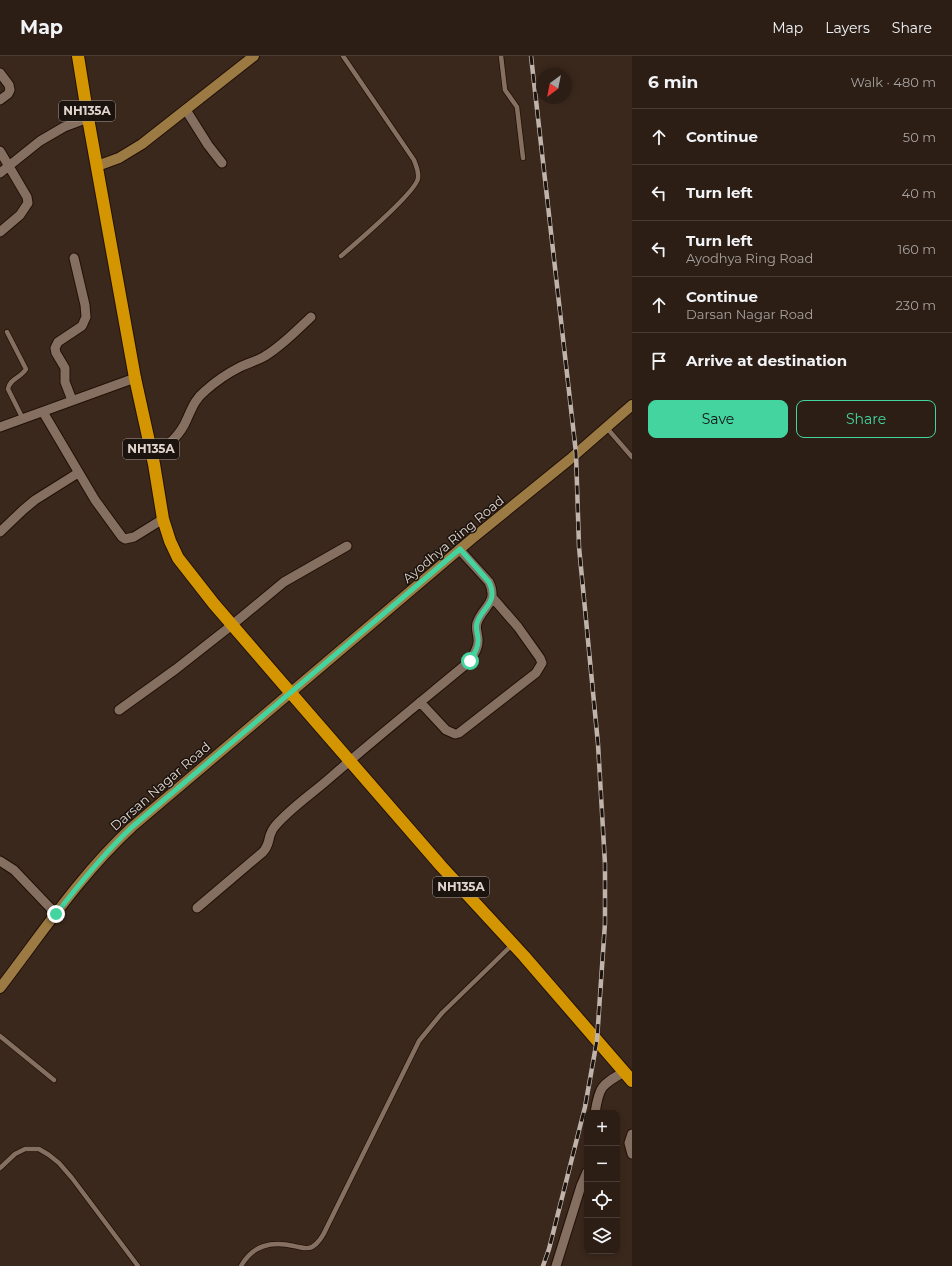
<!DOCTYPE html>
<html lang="en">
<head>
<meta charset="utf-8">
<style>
  body { margin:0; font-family:Montserrat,sans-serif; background:#34271e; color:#f1f3f6 }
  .controls { position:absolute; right:12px; bottom:12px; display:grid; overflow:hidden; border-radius:8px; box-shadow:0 2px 6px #0003 }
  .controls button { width:36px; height:36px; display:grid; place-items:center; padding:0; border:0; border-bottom:1px solid #483c34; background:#2c1e15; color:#f1f3f6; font:20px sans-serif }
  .compass { position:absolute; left:536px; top:12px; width:36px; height:36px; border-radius:50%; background:#2c1e15; box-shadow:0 2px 6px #0003; rotate:212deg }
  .stop { position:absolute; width:12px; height:12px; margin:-9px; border:3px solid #44d49f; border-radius:50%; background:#fff }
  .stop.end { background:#44d49f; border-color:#fff; box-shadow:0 1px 4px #0008 }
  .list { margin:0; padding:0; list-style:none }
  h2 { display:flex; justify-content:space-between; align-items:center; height:52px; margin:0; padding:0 16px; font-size:17px }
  h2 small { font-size:13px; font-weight:400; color:#a6a2a0 }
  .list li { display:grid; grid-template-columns:26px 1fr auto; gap:12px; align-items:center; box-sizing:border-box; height:56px; padding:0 16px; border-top:1px solid #483c34 }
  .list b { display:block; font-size:15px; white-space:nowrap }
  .list p { margin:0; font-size:13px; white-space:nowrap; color:#a6a2a0 }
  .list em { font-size:13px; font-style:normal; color:#a6a2a0 }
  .actions { display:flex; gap:8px; padding:12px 16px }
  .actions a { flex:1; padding:9px 0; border:1px solid #44d49f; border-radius:8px; text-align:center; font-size:14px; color:#44d49f }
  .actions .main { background:#44d49f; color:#111 }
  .icon { flex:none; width:22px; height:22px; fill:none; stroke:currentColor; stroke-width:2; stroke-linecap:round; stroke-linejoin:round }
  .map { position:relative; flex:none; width:632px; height:1210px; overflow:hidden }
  header { display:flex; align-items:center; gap:24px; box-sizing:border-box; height:56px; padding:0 20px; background:#2c1e15; border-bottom:1px solid #483c34 }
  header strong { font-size:19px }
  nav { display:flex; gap:22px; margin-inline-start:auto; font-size:14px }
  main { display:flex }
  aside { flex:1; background:#2c1e15 }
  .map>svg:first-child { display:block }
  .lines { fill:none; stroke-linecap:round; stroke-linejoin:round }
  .lane-casing { stroke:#211006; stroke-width:6 }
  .street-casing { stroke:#211006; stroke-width:11 }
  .secondary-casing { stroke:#211006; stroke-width:12 }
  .highway-casing { stroke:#211006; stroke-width:14 }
  .lane { stroke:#856f61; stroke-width:4.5 }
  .street { stroke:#856f61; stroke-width:9 }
  .secondary { stroke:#9c7a44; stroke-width:10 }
  .highway { stroke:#d39502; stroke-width:12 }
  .rail-casing { stroke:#c0b3aa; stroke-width:4.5 }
  .rail { stroke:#1b130e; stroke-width:3; stroke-dasharray:9; stroke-linecap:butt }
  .route { stroke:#44d49f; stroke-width:5 }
  .labels { text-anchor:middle; stroke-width:3; stroke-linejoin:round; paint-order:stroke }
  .shield { fill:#1b130e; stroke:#a59a93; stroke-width:1 }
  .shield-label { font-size:12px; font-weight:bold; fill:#e0d4cc }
  .street-label { font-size:13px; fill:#e0d4cc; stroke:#1b130e }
</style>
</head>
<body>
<header>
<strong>Map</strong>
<nav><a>Map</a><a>Layers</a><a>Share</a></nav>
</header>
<main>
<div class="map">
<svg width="632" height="1210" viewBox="0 0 632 1210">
  <rect width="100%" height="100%" fill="#3b281c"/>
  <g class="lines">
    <defs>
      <path id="lane" d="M 501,0 L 505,34 L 517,51 L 523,102
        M 341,200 C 355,188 417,135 418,122 C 419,115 416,110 414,104 L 343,0
        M 7,276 L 26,313 C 22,321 9,323 8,333 L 23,363
        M 606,371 L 632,401
        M 0,980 L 54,1024
        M 0,1112 L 15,1098 L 25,1093 L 39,1093 L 49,1099 L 59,1107 L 72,1122 L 138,1210
        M 241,1210 C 253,1189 271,1185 294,1190 C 300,1191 307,1194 312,1191 C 319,1187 324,1178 327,1171 L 419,985 L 442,957 L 512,889"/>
      <path id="street" d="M 0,17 L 9,29 L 10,34 L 8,38 L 0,44
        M 186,54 L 208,89 L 222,107
        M 0,95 L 27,141 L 28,147 L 20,159 L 0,176
        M 0,117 L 40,85 L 64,71 L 88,62
        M 72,344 L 65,326 L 65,312 L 56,297 L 55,292 L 58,286 L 82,270 L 86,261 L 85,249 L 74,202
        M 43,356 L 95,444 L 122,481 L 125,483 L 134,481 L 163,463
        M 0,371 L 135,322
        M 152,399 C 167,391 180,380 187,363 C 192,352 195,343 205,335 C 215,326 228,317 240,311 C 248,307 257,305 265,300 C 282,290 297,274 311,261
        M 0,476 L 23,454 L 35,444 L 78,417
        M 420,646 L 446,674 L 455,678 L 459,677 L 536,617 L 542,607 L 540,602 L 518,571 L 492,541
        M 119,654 L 176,613 L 232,569 L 284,526 L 347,490
        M 0,805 L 14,814 L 56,858
        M 197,852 L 263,796 C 272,786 266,780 276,769 C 292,751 313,737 331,721 C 376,682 423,644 470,605 C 474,598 479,591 478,583 C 478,577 475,573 477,567 C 482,551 499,547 489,526 L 459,493
        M 595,1057 C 599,1031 601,1029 624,1016
        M 632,1078 L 629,1087 L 632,1098
        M 556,1210 L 581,1130 L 587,1116"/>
      <path id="secondary" d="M 97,110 L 119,102 L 142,88 L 254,0
        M 0,932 C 42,877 81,818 132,771 L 473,482 L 569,404 L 632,349"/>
      <path id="highway" d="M 78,0 L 88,62 L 135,322 L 154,408 L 163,463 L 170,485 L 178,502 L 214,548 L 290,636 L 441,810 L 524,900 L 632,1025"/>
    </defs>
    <use href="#lane" class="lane-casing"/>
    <use href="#street" class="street-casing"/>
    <use href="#secondary" class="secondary-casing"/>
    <use href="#highway" class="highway-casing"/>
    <use href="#lane" class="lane"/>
    <use href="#street" class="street"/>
    <use href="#secondary" class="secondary"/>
    <use href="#highway" class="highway"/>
    <defs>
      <path id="rail" d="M 531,0 L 576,397 L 579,491 L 598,688 L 605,808 L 605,867 L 597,984 L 585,1051 L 549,1193 L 543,1210"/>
    </defs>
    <use href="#rail" class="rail-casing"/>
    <use href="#rail" class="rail"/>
  </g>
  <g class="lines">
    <path class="route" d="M 56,858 C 80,827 104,797 132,771 L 460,493 L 489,526 C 499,547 482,551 477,567 C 475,573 478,577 478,583 C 479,591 474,599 470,605"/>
  </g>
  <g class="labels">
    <g class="shield">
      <rect x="59" y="45" width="56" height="20" rx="3"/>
      <rect x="123" y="383" width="56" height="20" rx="3"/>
      <rect x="433" y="821" width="56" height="20" rx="3"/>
    </g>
    <g class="shield-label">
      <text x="87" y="59">NH135A</text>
      <text x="151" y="397">NH135A</text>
      <text x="461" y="835">NH135A</text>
    </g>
    <g class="street-label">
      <text transform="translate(453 483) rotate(-40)" y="5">Ayodhya Ring Road</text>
      <text transform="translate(160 730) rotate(-41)" y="5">Darsan Nagar Road</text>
    </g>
  </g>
</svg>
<div class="controls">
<button>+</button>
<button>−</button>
<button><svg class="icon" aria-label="locate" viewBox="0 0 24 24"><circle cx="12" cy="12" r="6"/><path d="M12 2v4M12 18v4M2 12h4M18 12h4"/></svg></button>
<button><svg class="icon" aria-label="layers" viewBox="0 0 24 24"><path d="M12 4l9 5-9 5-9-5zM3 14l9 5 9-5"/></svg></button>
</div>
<svg class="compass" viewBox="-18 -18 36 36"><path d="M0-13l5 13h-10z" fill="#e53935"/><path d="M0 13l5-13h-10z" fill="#a6a2a0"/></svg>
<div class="stop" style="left:470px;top:605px"></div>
<div class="stop end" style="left:56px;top:858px"></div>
</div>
<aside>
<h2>6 min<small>Walk · 480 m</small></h2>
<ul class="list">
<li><svg class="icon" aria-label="ahead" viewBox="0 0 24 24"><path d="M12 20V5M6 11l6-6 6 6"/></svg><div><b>Continue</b></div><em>50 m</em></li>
<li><svg class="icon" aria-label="left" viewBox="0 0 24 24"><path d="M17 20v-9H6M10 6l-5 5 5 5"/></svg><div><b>Turn left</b></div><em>40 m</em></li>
<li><svg class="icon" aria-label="left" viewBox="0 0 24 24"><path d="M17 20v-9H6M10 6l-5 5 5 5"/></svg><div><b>Turn left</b><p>Ayodhya Ring Road</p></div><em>160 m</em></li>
<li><svg class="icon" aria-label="ahead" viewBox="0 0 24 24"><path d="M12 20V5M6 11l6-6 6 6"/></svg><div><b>Continue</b><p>Darsan Nagar Road</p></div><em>230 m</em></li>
<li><svg class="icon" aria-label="arrive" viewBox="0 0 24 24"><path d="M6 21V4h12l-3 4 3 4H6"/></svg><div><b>Arrive at destination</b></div></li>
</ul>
<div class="actions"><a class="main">Save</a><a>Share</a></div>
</aside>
</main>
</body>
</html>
